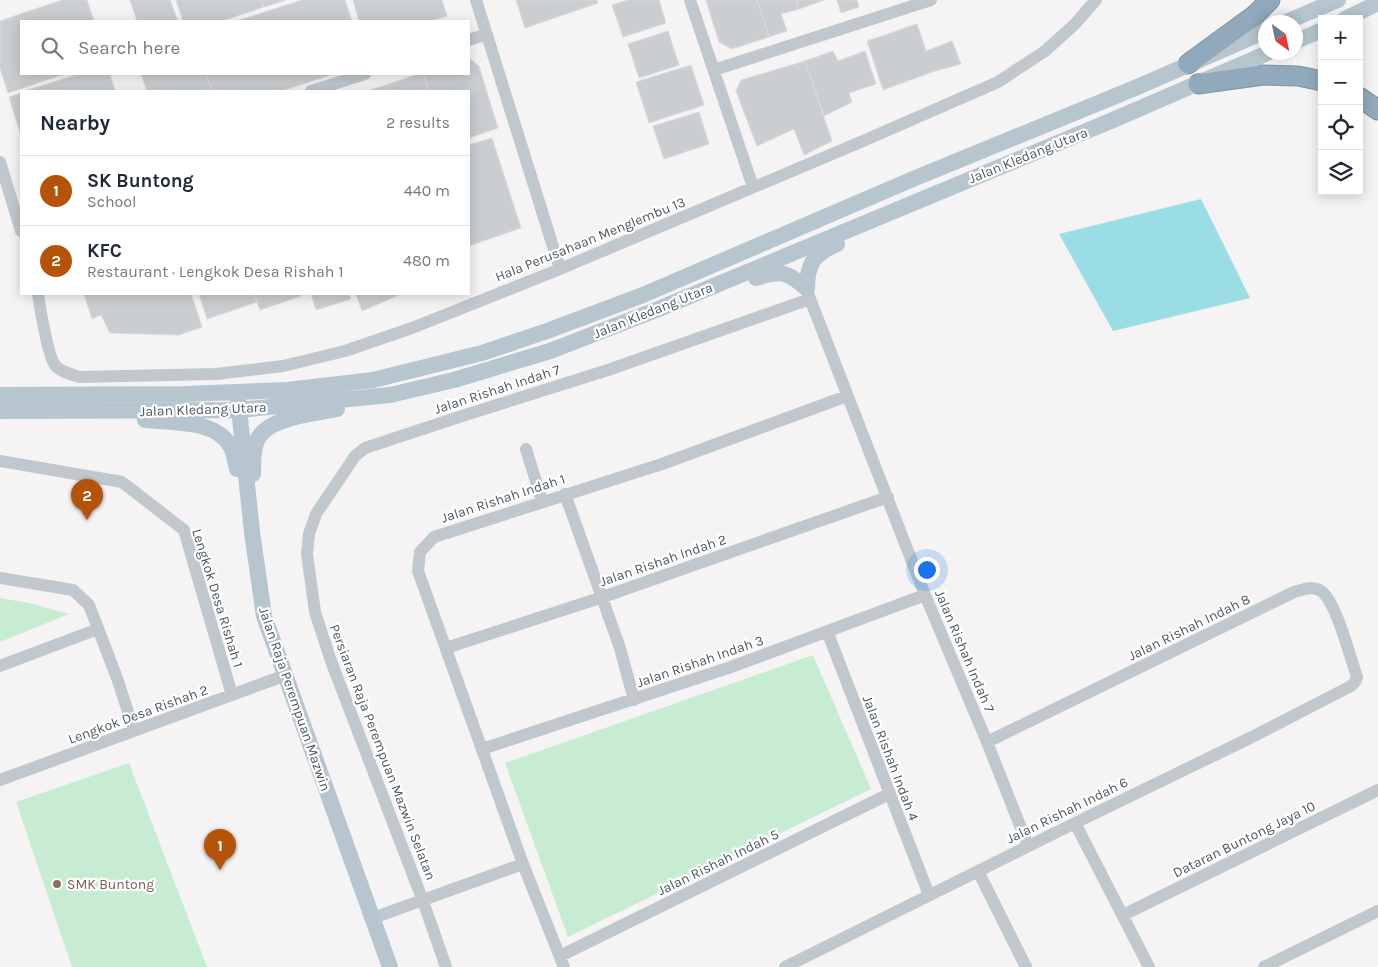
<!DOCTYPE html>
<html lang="en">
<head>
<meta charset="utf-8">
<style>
  body { margin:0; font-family:Karla,sans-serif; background:#f2f2f3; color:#1f2937 }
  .controls { position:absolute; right:15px; top:15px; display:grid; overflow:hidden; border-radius:0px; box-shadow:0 2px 12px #0003 }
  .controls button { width:45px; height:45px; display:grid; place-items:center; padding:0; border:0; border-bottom:1px solid #e0e1e3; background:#fff; color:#1f2937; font:25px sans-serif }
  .compass { position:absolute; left:1258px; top:15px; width:45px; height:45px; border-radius:50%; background:#fff; box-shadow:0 2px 12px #0003; rotate:147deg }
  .you { position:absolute; left:926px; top:569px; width:18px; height:18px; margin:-12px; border:4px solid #fff; border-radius:50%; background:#1a73e8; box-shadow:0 0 0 8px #1a73e833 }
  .badge { display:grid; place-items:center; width:32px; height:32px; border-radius:50%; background:#b45309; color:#fff; font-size:16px; font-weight:700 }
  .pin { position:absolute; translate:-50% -41px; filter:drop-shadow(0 1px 2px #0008) }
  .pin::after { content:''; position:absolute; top:26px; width:18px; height:15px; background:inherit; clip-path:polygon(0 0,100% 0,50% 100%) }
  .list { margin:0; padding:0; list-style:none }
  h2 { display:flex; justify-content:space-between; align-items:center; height:65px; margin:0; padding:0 20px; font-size:21px }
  h2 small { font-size:16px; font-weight:400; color:#747a83 }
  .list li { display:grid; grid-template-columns:32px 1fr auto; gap:15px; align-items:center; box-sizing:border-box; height:70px; padding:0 20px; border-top:1px solid #e0e1e3 }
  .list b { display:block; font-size:19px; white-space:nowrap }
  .list p { margin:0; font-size:16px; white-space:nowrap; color:#747a83 }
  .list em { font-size:16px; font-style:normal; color:#747a83 }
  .icon { flex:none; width:28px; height:28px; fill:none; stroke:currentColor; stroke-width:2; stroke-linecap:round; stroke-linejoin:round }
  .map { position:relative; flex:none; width:1378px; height:967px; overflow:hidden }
  .search { position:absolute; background:#fff; box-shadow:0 2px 12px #0003; left:20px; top:20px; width:450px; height:55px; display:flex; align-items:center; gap:12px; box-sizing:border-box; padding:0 18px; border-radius:0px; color:#747a83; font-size:19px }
  .panel { position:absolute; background:#fff; box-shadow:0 2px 12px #0003; left:20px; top:90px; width:450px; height:205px; border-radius:0px }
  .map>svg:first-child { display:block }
  .green { fill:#c8ecd2 }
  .water { fill:#9adde4 }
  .building { fill:#caced1; stroke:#d8dadd }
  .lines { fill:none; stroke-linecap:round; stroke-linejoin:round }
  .highway-casing { stroke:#7c95a7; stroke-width:21 }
  .minor { stroke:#c0c8cd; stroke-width:12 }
  .major { stroke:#b6c5ce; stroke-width:16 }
  .highway { stroke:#91aabb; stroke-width:19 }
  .education-dot { fill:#8d6e63; stroke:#fff; stroke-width:2 }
  .labels { text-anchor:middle; stroke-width:4.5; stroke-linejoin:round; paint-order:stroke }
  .street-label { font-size:14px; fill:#4c585f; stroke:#fff }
  .education-label { font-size:14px; fill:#785e54; stroke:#fff; text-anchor:start }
</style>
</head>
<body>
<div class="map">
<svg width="1378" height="967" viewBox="0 0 1378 967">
  <rect width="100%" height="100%" fill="#f5f3f3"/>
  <path class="green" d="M 0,598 L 29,603 L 69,614 L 0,642 Z
    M 813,655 L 871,789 L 568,937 L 505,763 Z
    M 129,763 L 207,967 L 72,967 L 16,802 Z"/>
  <path class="water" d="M 1201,199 L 1250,298 L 1113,331 L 1059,234 Z"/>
  <path class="building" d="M 62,0 L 87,0 L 94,21 L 21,21 L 21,74 L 64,74 L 8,93 L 0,68 L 0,21 Z
    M 130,0 L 170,0 L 178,21 L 137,21 Z
    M 176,0 L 261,0 L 264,7 L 222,21 L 183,21 Z
    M 261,0 L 286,0 L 264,7 Z
    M 302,0 L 345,0 L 352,21 L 237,21 Z
    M 353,0 L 442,0 L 447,16 L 429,21 L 359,21 Z
    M 516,0 L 597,0 L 598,3 L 525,28 Z
    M 628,0 L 659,0 L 666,23 L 623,37 L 612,5 Z
    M 706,0 L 757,0 L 769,37 L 732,49 L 719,42 Z
    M 757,0 L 796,0 L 799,9 L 781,14 L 787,31 L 769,37 Z
    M 796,0 L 824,0 L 799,9 Z
    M 837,0 L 857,0 L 859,7 L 841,13 Z
    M 917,24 L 926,51 L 952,41 L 961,64 L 932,72 L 883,90 L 867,41 Z
    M 668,31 L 679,65 L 639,78 L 628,44 Z
    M 833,51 L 838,61 L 865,51 L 876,84 L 849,93 L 852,102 L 824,116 L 805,61 Z
    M 469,58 L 479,66 L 498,128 L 469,138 L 469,91 L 429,91 L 423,74 L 469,74 Z
    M 805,61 L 832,141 L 804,155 L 794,129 L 757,146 L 736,91 L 741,80 Z
    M 691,65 L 704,105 L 649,123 L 636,82 Z
    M 79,74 L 110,74 L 115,91 L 25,91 Z
    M 141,74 L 206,74 L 212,90 L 147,91 Z
    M 206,74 L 334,74 L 281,91 L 212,91 Z
    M 419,74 L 423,74 L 429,91 L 392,91 L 389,84 Z
    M 389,84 L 392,91 L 368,91 Z
    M 21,93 L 21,135 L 9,97 Z
    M 699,112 L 709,144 L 664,159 L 653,126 Z
    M 492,138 L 521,228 L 469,246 L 469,145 Z
    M 84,294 L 191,294 L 202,327 L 179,335 L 110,333 L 101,315 L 92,319 Z
    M 199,294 L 254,294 L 257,302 L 207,319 Z
    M 254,294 L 300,294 L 301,296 L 260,310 Z
    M 311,294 L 349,294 L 351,299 L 316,310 Z
    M 356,294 L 401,294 L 362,311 Z"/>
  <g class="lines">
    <defs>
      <path id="highway" d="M 1188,64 L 1255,15 L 1270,0
        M 1198,84 L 1263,75 L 1298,76 L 1322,81
        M 1359,97 L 1378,110"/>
    </defs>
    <use href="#highway" class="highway-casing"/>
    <path class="minor" d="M 476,0 L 560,269
      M 690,0 L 753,187
      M 469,40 L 487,34
      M 714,70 L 931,0
      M 311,91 L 365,74
      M 0,162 L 21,231
      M 807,291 L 925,595 L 987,742 L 1028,846
      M 38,294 C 40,308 48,356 55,365 C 60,372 72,374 79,377 L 216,374 L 283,366 L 345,351 L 412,328 L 560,269 L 863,141 L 998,82 L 1045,51 L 1074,25 L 1096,0
      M 526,449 L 542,501
      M 0,461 L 122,482 L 184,530 L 232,695
      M 565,494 L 620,648 L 634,700
      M 0,578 L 73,590 L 89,605 L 117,678 L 134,730
      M 827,631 L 929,895
      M 446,648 L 603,597 L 888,497
      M 0,666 L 98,629
      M 482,749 L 731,667 L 925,595
      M 0,780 L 286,675
      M 1075,823 L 1149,967
      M 978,871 L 1026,967
      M 1123,915 L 1378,790
      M 373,918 L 523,864
      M 560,956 L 889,794
      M 446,967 L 423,901 L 331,661 L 315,612 L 307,554 L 309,534 L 316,514 L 355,456 L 365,448 L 462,416 L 608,370 L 810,299
      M 564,967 L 523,864 L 427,596 L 418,571 L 420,552 L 434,537 L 662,464 L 847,396
      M 785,967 L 1075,823 L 1250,738 L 1351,686 L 1355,682 L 1357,677 C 1350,657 1336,601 1321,591 C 1313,585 1302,590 1294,592 L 987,742
      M 1264,967 L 1378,911"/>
    <path class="major" d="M 1345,19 L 1378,3
      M 1286,22 L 1338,0
      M 1296,41 L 1322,30
      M 756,278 C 781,270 787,271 807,289
      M 807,289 C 807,263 814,254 837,244
      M 0,395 L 185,394 L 287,390 L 373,380 L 482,353 L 547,331 L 643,295 L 913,179 L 1135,88 L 1266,31
      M 238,399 L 252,532 L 264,616 L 390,967
      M 0,411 L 239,410 L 390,395 L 454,380 L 550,351 L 656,310 L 1113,120 L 1270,52
      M 145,420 C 172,423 216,419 231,447 C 234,453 235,462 237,469
      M 253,474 C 253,464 253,452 256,443 C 264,417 314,414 337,409"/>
    <use href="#highway" class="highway"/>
  </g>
  <circle class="education-dot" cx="57" cy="884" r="5"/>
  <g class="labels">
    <g class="street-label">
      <text transform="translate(1028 155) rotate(-22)" y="5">Jalan Kledang Utara</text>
      <text transform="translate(590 239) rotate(-22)" y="5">Hala Perusahaan Menglembu 13</text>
      <text transform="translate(653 310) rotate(-22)" y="5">Jalan Kledang Utara</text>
      <text transform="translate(497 389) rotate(-18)" y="5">Jalan Rishah Indah 7</text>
      <text transform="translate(203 409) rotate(-2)" y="5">Jalan Kledang Utara</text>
      <text transform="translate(503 498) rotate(-18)" y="5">Jalan Rishah Indah 1</text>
      <text transform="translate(663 560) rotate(-19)" y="5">Jalan Rishah Indah 2</text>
      <text transform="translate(218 598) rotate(73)" y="5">Lengkok Desa Rishah 1</text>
      <text transform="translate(1189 627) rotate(-26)" y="5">Jalan Rishah Indah 8</text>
      <text transform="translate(965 651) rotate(67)" y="5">Jalan Rishah Indah 7</text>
      <text transform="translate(700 661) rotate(-19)" y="5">Jalan Rishah Indah 3</text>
      <text transform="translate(295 699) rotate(71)" y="5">Jalan Raja Perempuan Mazwin</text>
      <text transform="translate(138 714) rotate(-20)" y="5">Lengkok Desa Rishah 2</text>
      <text transform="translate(383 752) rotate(69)" y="5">Persiaran Raja Perempuan Mazwin Selatan</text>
      <text transform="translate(891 758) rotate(69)" y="5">Jalan Rishah Indah 4</text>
      <text transform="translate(1067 810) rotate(-26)" y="5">Jalan Rishah Indah 6</text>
      <text transform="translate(1244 839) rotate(-26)" y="5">Dataran Buntong Jaya 10</text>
      <text transform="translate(718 862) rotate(-26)" y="5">Jalan Rishah Indah 5</text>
    </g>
    <g class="education-label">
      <text x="67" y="889">SMK Buntong</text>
    </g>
  </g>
</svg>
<div class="controls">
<button>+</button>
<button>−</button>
<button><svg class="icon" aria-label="locate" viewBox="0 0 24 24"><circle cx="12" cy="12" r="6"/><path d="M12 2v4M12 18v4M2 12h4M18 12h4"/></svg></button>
<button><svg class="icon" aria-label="layers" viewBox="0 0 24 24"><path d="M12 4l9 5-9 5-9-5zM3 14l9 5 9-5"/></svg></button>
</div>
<svg class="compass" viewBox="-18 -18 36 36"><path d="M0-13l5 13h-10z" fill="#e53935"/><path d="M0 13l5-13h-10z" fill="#747a83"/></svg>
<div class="you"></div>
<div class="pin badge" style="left:220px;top:870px">1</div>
<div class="pin badge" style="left:87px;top:520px">2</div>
<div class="search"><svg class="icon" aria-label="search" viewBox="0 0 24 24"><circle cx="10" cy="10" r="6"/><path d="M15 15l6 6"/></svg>Search here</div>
<section class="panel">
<h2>Nearby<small>2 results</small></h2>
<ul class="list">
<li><span class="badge">1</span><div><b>SK Buntong</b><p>School</p></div><em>440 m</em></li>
<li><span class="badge">2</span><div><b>KFC</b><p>Restaurant · Lengkok Desa Rishah 1</p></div><em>480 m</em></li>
</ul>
</section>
</div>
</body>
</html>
